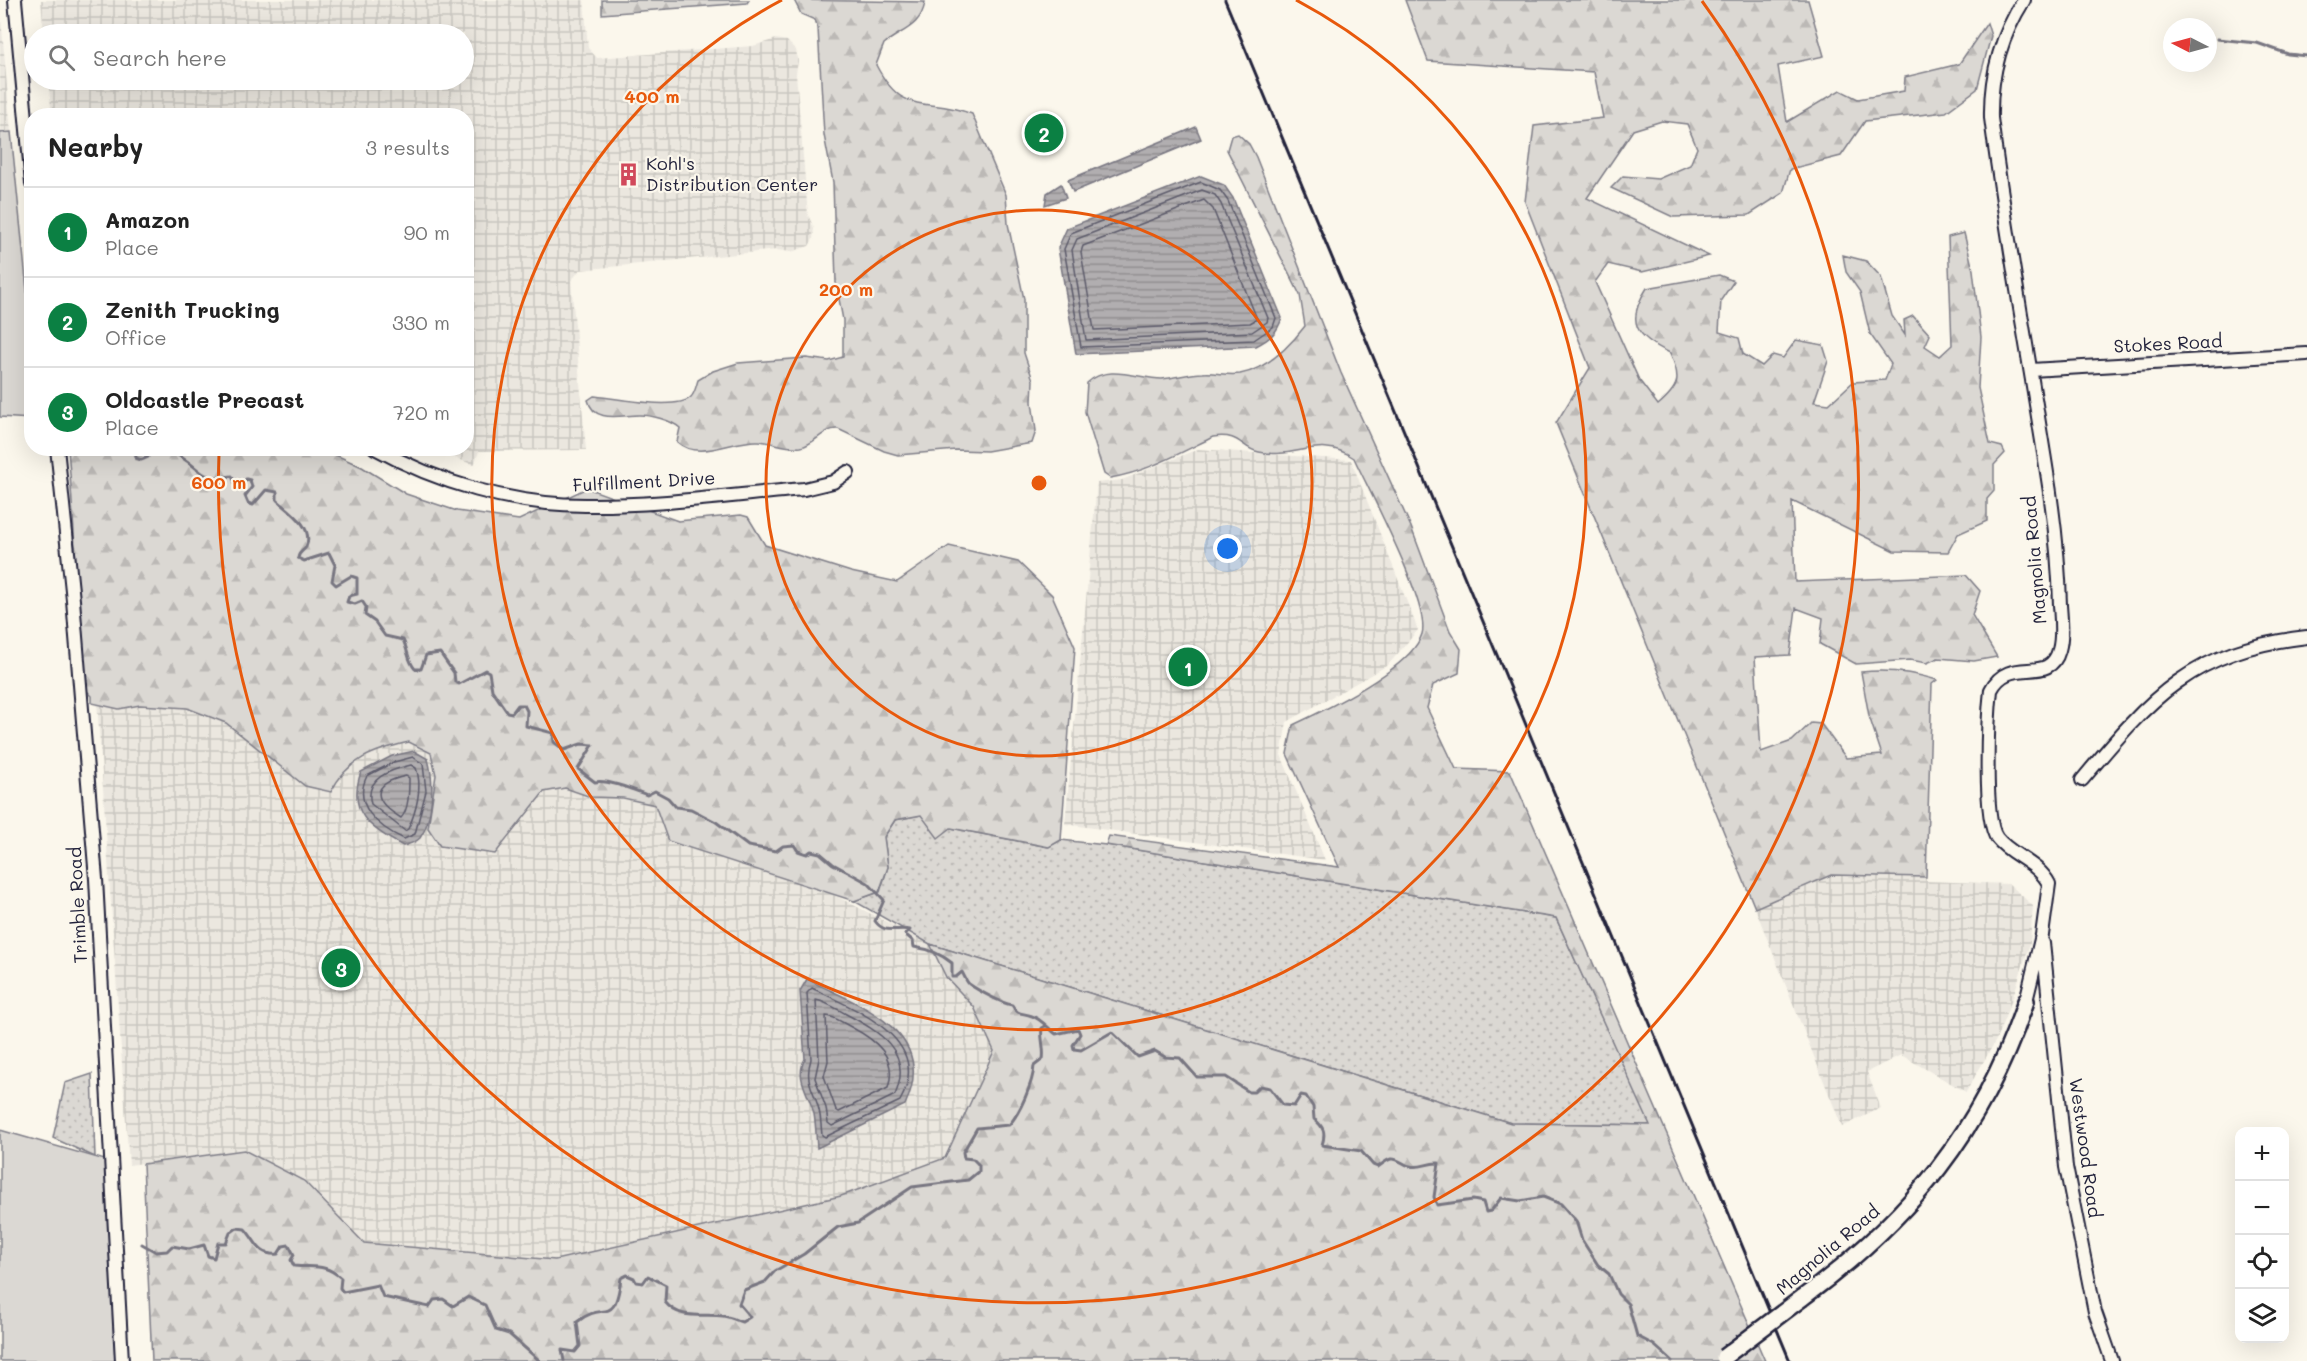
<!DOCTYPE html>
<html lang="en">
<head>
<meta charset="utf-8">
<style>
  body { margin:0; font-family:Mali,sans-serif; background:#f6f6f6; color:#222 }
  .controls { position:absolute; right:18px; bottom:18px; display:grid; overflow:hidden; border-radius:12px; box-shadow:0 6px 24px #0002 }
  .controls button { width:54px; height:54px; display:grid; place-items:center; padding:0; border:0; border-bottom:2px solid #e0e0e0; background:#fff; color:#222; font:30px sans-serif }
  .compass { position:absolute; left:2163px; top:18px; width:54px; height:54px; border-radius:50%; background:#fff; box-shadow:0 6px 24px #0002; rotate:276deg }
  .you { position:absolute; left:1228px; top:549px; width:21px; height:21px; margin:-15px; border:4px solid #fff; border-radius:50%; background:#1a73e8; box-shadow:0 0 0 9px #1a73e833 }
  .badge { display:grid; place-items:center; width:39px; height:39px; border-radius:50%; background:#0b8043; color:#fff; font-size:20px; font-weight:700 }
  .pin { position:absolute; translate:-50% -50%; border:3px solid #fff; box-shadow:0 2px 6px #0006 }
  .list { margin:0; padding:0; list-style:none }
  h2 { display:flex; justify-content:space-between; align-items:center; height:78px; margin:0; padding:0 24px; font-size:26px }
  h2 small { font-size:20px; font-weight:400; color:#767676 }
  .list li { display:grid; grid-template-columns:39px 1fr auto; gap:18px; align-items:center; box-sizing:border-box; height:90px; padding:0 24px; border-top:2px solid #e0e0e0 }
  .list b { display:block; font-size:22px; white-space:nowrap }
  .list p { margin:0; font-size:20px; white-space:nowrap; color:#767676 }
  .list em { font-size:20px; font-style:normal; color:#767676 }
  .icon { flex:none; width:33px; height:33px; fill:none; stroke:currentColor; stroke-width:2; stroke-linecap:round; stroke-linejoin:round }
  .map { position:relative; flex:none; width:2307px; height:1361px; overflow:hidden }
  .search { position:absolute; background:#fff; box-shadow:0 6px 24px #0002; left:24px; top:24px; width:450px; height:66px; display:flex; align-items:center; gap:15px; box-sizing:border-box; padding:0 21px; border-radius:33px; color:#767676; font-size:22px }
  .panel { position:absolute; background:#fff; box-shadow:0 6px 24px #0002; left:24px; top:108px; width:450px; height:348px; border-radius:24px }
  .map>svg:first-child { display:block }
  .industrial { fill:url(#industrial-grid) }
  .grass { fill:url(#grass-dots); stroke:#7e7d87; stroke-width:1.5 }
  .forest { fill:url(#forest-firs); stroke:#7e7d87; stroke-width:1.5 }
  .park { fill:#dbd8d3; stroke:#7e7d87; stroke-width:1.5 }
  .water { fill:url(#water-rules); stroke:#787681; stroke-width:1.5 }
  .lines { fill:none; stroke-linecap:round; stroke-linejoin:round }
  .shore { stroke:#5b5a6a; stroke-width:1.5 }
  .stream { stroke:#787681; stroke-width:3 }
  .minor-casing { stroke:#22223b; stroke-width:16 }
  .major-casing { stroke:#22223b; stroke-width:20 }
  .minor { stroke:#fbf7ec; stroke-width:12 }
  .major { stroke:#fbf7ec; stroke-width:15 }
  .rail { stroke:#22223b; stroke-width:3 }
  .major-bridge-casing { stroke:#22223b; stroke-width:20; stroke-linecap:butt }
  .major-bridge { stroke:#fbf7ec; stroke-width:15 }
  .ring { fill:none; stroke:#e8590c; stroke-width:3 }
  .labels { text-anchor:middle; stroke-width:4.5; stroke-linejoin:round; paint-order:stroke }
  .poi-label { font-size:18px; fill:#22223b; stroke:#fbf7ec; text-anchor:start }
  .street-label { font-size:18px; fill:#22223b; stroke:#fbf7ec }
  .centre { fill:#e8590c; stroke:#fbf7ec; stroke-width:3 }
  .ring-label { font-size:18px; text-anchor:middle; font-weight:bold; fill:#e8590c; stroke:#fbf7ec; stroke-width:4.5; stroke-linejoin:round; paint-order:stroke }
</style>
</head>
<body>
<div class="map">
<svg width="2307" height="1361" viewBox="0 0 2307 1361">
  <defs>
    <pattern id="industrial-grid" width="8" height="8" patternUnits="userSpaceOnUse" patternTransform="scale(1.5)"><rect width="8" height="8" fill="#ebe7df"/><path d="M0 4h8M4 0v8" fill="none" stroke="#c9c6c0"/></pattern>
    <pattern id="grass-dots" width="8" height="8" patternUnits="userSpaceOnUse" patternTransform="scale(1.5)"><rect width="8" height="8" fill="#dbd8d3"/><path d="M2 2h.1M6 6h.1" fill="none" stroke="#bcb9b6" stroke-width="1.8" stroke-linecap="round"/></pattern>
    <pattern id="forest-firs" width="22" height="20" patternUnits="userSpaceOnUse" patternTransform="scale(1.5)"><rect width="22" height="20" fill="#dbd8d3"/><path d="M5 1l3.5 6h-7zM16 11l3.5 6h-7z" fill="#bcb9b6"/></pattern>
    <pattern id="water-rules" width="6" height="5" patternUnits="userSpaceOnUse" patternTransform="scale(1.5)"><rect width="6" height="5" fill="#b1aeb0"/><path d="M0 2.5h6" fill="none" stroke="#908d90"/></pattern>
  </defs>
  <rect width="100%" height="100%" fill="#fbf7ec"/>
  <filter id="ink" filterUnits="userSpaceOnUse"><feTurbulence type="fractalNoise" baseFrequency=".0167" numOctaves="2"/><feDisplacementMap in="SourceGraphic" scale="12" xChannelSelector="R" yChannelSelector="G"/><feConvolveMatrix kernelMatrix="1 2 1 2 8 2 1 2 1" color-interpolation-filters="sRGB"/></filter>
  <g filter="url(#ink)">
    <path class="industrial" d="M 41,0 L 584,0 L 588,48 L 597,58 L 753,46 L 776,39 L 787,41 L 796,50 L 798,61 L 796,74 L 808,215 L 814,228 L 813,239 L 809,246 L 791,252 L 777,250 L 580,270 L 571,281 L 586,450 L 479,451 L 474,465 L 432,449 L 466,448 L 466,116 L 52,115 L 48,80 L 464,80 L 464,34 L 44,34 Z
      M 0,6 L 11,132 L 0,133 Z
      M 1198,449 L 1351,460 L 1418,630 L 1388,665 L 1287,722 L 1281,755 L 1325,860 L 1065,824 L 1097,483 L 1122,480 Z
      M 97,701 L 187,708 L 226,723 L 305,786 L 331,792 L 337,779 L 357,759 L 378,750 L 409,742 L 431,753 L 436,775 L 428,828 L 441,846 L 495,854 L 544,792 L 565,788 L 655,805 L 668,841 L 830,893 L 930,944 L 946,977 L 974,1007 L 994,1051 L 945,1158 L 841,1196 L 555,1260 L 364,1243 L 318,1195 L 209,1154 L 129,1165 Z
      M 1831,875 L 1926,877 L 1926,881 L 2009,884 L 2033,906 L 2030,943 L 2013,997 L 1996,1040 L 1966,1092 L 1901,1055 L 1867,1072 L 1881,1108 L 1842,1127 L 1755,908 Z"/>
    <path class="grass" d="M 921,815 L 951,828 L 1048,847 L 1061,840 L 1106,845 L 1556,918 L 1651,1125 L 1511,1123 L 930,944 L 854,901 L 880,892 L 888,867 L 884,837 L 895,820 Z
      M 92,1074 L 95,1157 L 53,1138 L 65,1083 Z"/>
    <path class="forest" d="M 602,0 L 749,0 L 747,3 L 602,14 Z
      M 794,0 L 925,2 C 921,28 900,30 884,44 L 876,65 C 904,119 926,96 972,114 L 1006,195 L 1008,224 L 1024,299 L 1024,353 L 1033,380 L 1032,402 L 1036,431 L 1032,443 L 987,451 L 956,450 L 898,455 L 884,451 L 838,429 C 824,428 815,444 801,447 C 788,449 772,442 759,441 C 733,439 699,462 677,442 L 680,428 C 671,420 651,415 639,415 C 621,415 594,424 588,400 L 594,396 C 614,398 677,411 691,397 C 695,393 696,386 698,380 L 713,371 L 738,363 L 806,358 L 829,361 L 843,357 L 843,320 L 836,283 L 833,182 L 824,135 L 818,28 L 815,20 L 801,14 Z
      M 1405,0 L 1808,0 L 1824,56 L 1778,66 L 1787,122 L 1840,90 L 1858,99 L 1904,91 L 1905,77 L 1959,64 L 1987,23 L 1991,36 L 1977,89 L 1946,112 L 1865,121 L 1841,156 L 1790,169 L 1783,193 L 1749,215 L 1673,217 L 1611,188 L 1623,176 L 1658,179 L 1690,165 L 1697,148 L 1687,124 L 1662,121 L 1633,130 L 1587,198 L 1709,256 L 1642,272 L 1608,264 L 1595,282 L 1639,380 L 1658,405 C 1679,387 1682,379 1670,353 C 1636,337 1625,322 1647,288 L 1719,275 L 1734,281 L 1721,300 L 1719,332 L 1739,338 L 1743,354 L 1762,366 L 1773,355 L 1783,358 L 1796,340 L 1823,345 L 1828,361 L 1814,402 L 1829,404 L 1853,382 L 1885,380 L 1891,364 L 1870,334 L 1860,292 L 1846,272 L 1843,255 L 1866,261 L 1881,277 L 1892,316 L 1905,335 L 1904,320 L 1913,316 L 1930,335 L 1925,346 L 1940,356 L 1952,345 L 1948,237 L 1964,233 L 1973,270 L 1981,337 L 1978,388 L 1990,444 L 2002,447 L 2005,453 L 1994,465 L 1994,491 L 1987,499 L 1987,521 L 1958,534 L 1948,552 L 1894,551 L 1792,501 L 1795,582 L 1966,575 L 1980,591 L 1972,615 L 1997,657 L 1974,661 L 1938,658 L 1927,663 L 1910,660 L 1856,664 L 1820,644 L 1823,618 L 1796,608 L 1790,655 L 1755,657 L 1761,752 L 1792,741 L 1811,723 L 1821,724 L 1846,758 L 1882,755 L 1869,716 L 1861,672 C 1887,669 1912,672 1937,680 L 1932,684 L 1926,877 L 1831,875 L 1755,908 L 1556,423 L 1590,368 L 1525,202 L 1534,126 L 1603,118 L 1594,72 L 1428,61 Z
      M 1238,134 L 1249,144 L 1256,157 L 1341,373 L 1411,527 L 1450,631 L 1461,649 L 1459,673 L 1433,685 L 1427,708 L 1456,769 L 1510,771 L 1765,1361 L 152,1361 L 143,1164 L 244,1150 L 304,1181 L 364,1243 L 555,1260 L 841,1196 L 945,1158 L 994,1051 L 974,1007 L 946,977 L 930,944 L 1511,1123 L 1650,1125 L 1556,918 L 1106,845 L 1109,836 L 1339,867 L 1287,754 L 1293,725 C 1325,710 1411,669 1422,634 C 1431,606 1368,489 1354,458 C 1320,434 1295,460 1259,452 C 1240,448 1241,433 1213,437 C 1180,453 1147,472 1110,478 L 1104,474 L 1085,412 L 1087,383 C 1108,363 1138,379 1162,379 C 1176,378 1189,373 1203,373 C 1215,372 1228,376 1240,374 C 1266,369 1289,347 1305,326 L 1300,295 L 1227,150 L 1231,136 Z
      M 68,449 L 323,449 L 362,467 L 406,494 L 457,511 L 519,520 L 587,488 L 678,521 L 741,515 L 748,517 L 765,545 L 851,572 L 897,582 L 949,546 L 1018,562 L 1052,595 L 1075,647 L 1061,840 L 1049,847 L 951,828 L 938,838 L 921,815 L 895,820 L 884,837 L 888,867 L 879,892 L 854,901 L 668,841 L 655,805 L 623,798 L 591,797 L 565,788 L 544,792 L 495,854 L 440,846 L 428,828 L 436,775 L 431,753 L 409,742 C 375,750 347,759 331,792 L 305,786 L 226,723 L 187,708 L 140,705 L 119,709 L 92,703 L 92,696 L 87,691 C 77,610 75,529 68,449 Z"/>
    <path class="park" d="M 11,132 L 31,330 L 31,419 L 0,417 L 0,133 Z
      M 0,1130 L 105,1160 L 116,1361 L 0,1361 Z"/>
    <path class="water" d="M 1196,127 L 1201,139 L 1073,192 L 1068,180 Z
      M 1201,176 L 1224,185 L 1233,198 L 1282,318 C 1277,333 1270,339 1256,346 L 1076,354 L 1058,248 L 1067,228 Z
      M 1061,184 L 1066,198 L 1045,205 L 1047,193 Z
      M 414,751 L 428,759 C 434,781 434,818 420,838 C 415,843 409,844 403,846 C 369,828 347,812 361,772 L 392,756 Z
      M 807,979 C 858,1005 940,1031 905,1105 L 817,1148 C 816,1137 816,1125 814,1114 C 810,1095 794,1078 805,1059 L 800,991 Z"/>
    <g class="lines">
      <path class="shore" d="M 1201,182 L 1220,190 L 1228,201 L 1276,318 L 1273,327 L 1254,340 L 1081,347 L 1064,249 L 1071,233 Z
        M 1202,190 L 1215,195 L 1221,204 L 1268,318 L 1267,322 L 1252,332 L 1086,340 L 1072,250 L 1077,239 Z
        M 1204,200 L 1213,209 L 1257,319 L 1250,323 L 1094,330 L 1081,252 L 1083,246 Z
        M 413,757 L 423,764 L 426,791 L 415,834 L 404,839 C 378,827 352,805 367,776 L 394,762 Z
        M 411,765 L 416,768 C 423,787 416,812 408,829 L 405,831 L 371,804 C 364,778 390,770 411,765 Z
        M 406,776 L 409,778 C 409,790 409,810 401,818 C 373,801 369,784 406,776 Z
        M 812,988 C 853,1009 935,1038 900,1101 L 825,1137 L 822,1135 C 821,1127 821,1118 819,1110 C 814,1089 804,1082 811,1059 L 807,993 Z
        M 816,1000 C 826,1002 837,1009 846,1014 C 878,1031 914,1051 895,1095 L 832,1126 L 828,1123 L 826,1108 L 815,1078 L 819,1059 Z
        M 826,1016 C 834,1016 843,1023 851,1027 C 876,1040 898,1057 888,1088 L 839,1112 L 836,1110 L 824,1076 L 828,1061 Z"/>
      <path class="stream" d="M 2217,39 L 2257,43 L 2288,54 L 2307,56
        M 135,448 L 136,458 L 141,460 L 148,457 L 149,448
        M 165,448 C 170,453 176,453 181,457 C 204,471 199,481 232,476 L 237,488 L 240,489 L 246,479 L 250,480 L 252,487 L 245,496 L 248,503 L 253,505 L 266,490 L 277,492 L 277,500 C 288,510 315,527 306,547 C 303,552 299,551 298,558 L 304,561 L 329,553 L 335,565 L 332,581 L 336,585 L 351,576 L 357,578 L 357,594 L 349,596 L 347,602 L 355,604 L 362,601 L 366,607 L 365,615 L 375,622 L 385,636 L 403,640 C 408,650 408,662 415,669 L 421,669 L 426,655 L 440,653 L 454,673 L 455,682 L 459,684 L 485,670 L 489,672 L 492,690 L 507,712 L 512,713 L 518,705 L 524,705 L 527,711 L 526,726 L 553,733 L 554,742 L 564,750 L 581,744 L 593,745 L 578,769 L 595,782 C 607,779 634,790 647,795 L 655,791 L 668,798 L 676,807 L 691,809 L 716,822 L 748,846 L 776,851 L 783,846 L 794,845 L 798,851 L 807,854 L 811,851 L 820,853 L 833,864 L 868,883 L 884,900 L 875,921 C 885,935 896,927 910,930 L 905,934 L 913,941 L 914,947 C 929,949 940,953 952,963 L 952,977 L 956,977 L 962,972 C 964,975 966,981 969,984 C 979,991 1001,1003 1012,1005 C 1018,1016 1022,1012 1032,1016 C 1040,1018 1049,1029 1056,1034 L 1078,1029 L 1080,1034 L 1073,1045 L 1074,1049 L 1081,1050 L 1112,1032 L 1138,1057 L 1155,1051 L 1165,1057 L 1180,1058 L 1197,1077 L 1226,1077 L 1249,1092 L 1254,1092 L 1260,1086 L 1270,1088 L 1283,1105 L 1294,1106 L 1301,1095 L 1306,1096 L 1313,1107 L 1314,1119 C 1324,1127 1326,1133 1322,1145 L 1361,1151 L 1373,1165 L 1378,1167 C 1382,1164 1387,1160 1391,1159 C 1399,1158 1403,1165 1410,1166 C 1421,1169 1428,1162 1439,1163 L 1434,1197 L 1437,1205 L 1473,1200 L 1483,1202 L 1486,1212 L 1491,1211 L 1501,1198 L 1520,1201 L 1543,1197 L 1561,1204 L 1576,1221 L 1582,1240 L 1598,1265 L 1609,1274 L 1618,1294 L 1628,1304 L 1637,1336 L 1654,1345 L 1672,1361
        M 142,1244 L 156,1252 L 167,1251 L 172,1246 L 189,1249 L 204,1245 L 208,1256 L 214,1258 L 218,1243 L 226,1243 L 230,1233 L 237,1228 L 245,1229 C 257,1242 258,1256 278,1254 L 283,1246 L 289,1245 L 294,1255 L 291,1260 L 294,1266 C 314,1268 325,1263 341,1278 L 340,1288 L 343,1292 L 378,1285 L 383,1297 L 429,1307 L 434,1300 L 443,1299 L 453,1306 L 468,1297 L 485,1305 L 496,1330 L 509,1334 L 540,1361
        M 564,1361 L 562,1350 L 575,1352 L 580,1346 L 577,1322 C 605,1299 614,1329 621,1278 L 627,1275 L 634,1278 L 636,1282 L 643,1283 L 648,1276 L 666,1285 L 665,1302 C 680,1321 703,1313 723,1316 C 730,1317 736,1320 742,1322 L 750,1317 L 739,1304 L 744,1290 L 765,1282 L 775,1271 L 804,1254 L 838,1227 L 858,1223 L 912,1187 L 968,1180 L 979,1171 L 979,1165 L 973,1159 L 964,1158 L 963,1152 L 977,1128 L 1009,1125 C 1020,1113 1033,1083 1034,1066 L 1043,1059 C 1045,1048 1040,1038 1042,1028 L 1046,1026"/>
      <defs>
        <path id="minor" d="M 15,0 L 32,184
          M 2024,0 C 2001,36 1990,75 1991,118 C 2006,233 2027,346 2045,460 C 2053,508 2059,556 2060,605 C 2061,620 2063,636 2059,650 C 2049,687 2010,653 1991,690 C 1988,716 1983,820 1997,838 C 2011,856 2038,862 2049,884 L 2042,935 L 2026,1001
          M 2031,370 L 2307,354
          M 57,448 L 73,600 L 96,879 L 122,1361
          M 375,448 C 438,483 513,505 585,505 C 658,506 732,495 804,489 L 833,482 L 848,472
          M 2082,780 C 2152,696 2192,650 2307,637
          M 2043,943 L 2066,1167 L 2095,1312 L 2112,1361"/>
        <path id="major" d="M 1802,1298 C 1911,1218 1983,1130 2026,1001"/>
      </defs>
      <use href="#minor" class="minor-casing"/>
      <use href="#major" class="major-casing"/>
      <use href="#minor" class="minor"/>
      <use href="#major" class="major"/>
      <path class="rail" d="M 1225,0 L 1790,1361"/>
      <defs>
        <path id="major-bridge" d="M 1724,1357 L 1802,1298"/>
      </defs>
      <use href="#major-bridge" class="major-bridge-casing"/>
      <use href="#major-bridge" class="major-bridge"/>
    </g>
  </g>
  <g class="ring">
    <circle cx="1039" cy="483" r="273"/>
    <path d="M1296 0A547 547 0 1 1 782 0"/>
    <path d="M1702 1A820 820 0 1 1 219 454"/>
  </g>
  <defs>
    <symbol id="building-bare" viewBox="-9 -9 18 18"><path d="M-4-6H4V6H1V3H-1V6H-4ZM-2.5-4.3h1.7v1.8h-1.7ZM.8-4.3h1.7v1.8H.8ZM-2.5-1h1.7V.8h-1.7ZM.8-1h1.7V.8H.8Z" fill="#d1495b" stroke="#fbf7ec" stroke-width="2.5" paint-order="stroke"/></symbol>
  </defs>
  <g fill-rule="evenodd">
    <use href="#building-bare" x="612" y="158" width="33" height="33"/>
  </g>
  <g class="labels">
    <g class="poi-label">
      <text x="646" y="170">Kohl's<tspan x="646" dy="21">Distribution Center</tspan></text>
    </g>
    <g class="street-label">
      <text transform="translate(2168 344) rotate(-3)" y="6">Stokes Road</text>
      <text transform="translate(644 482) rotate(-3)" y="6">Fulfillment Drive</text>
      <text transform="translate(2035 560) rotate(-95)" y="6">Magnolia Road</text>
      <text transform="translate(78 905) rotate(-93)" y="6">Trimble Road</text>
      <text transform="translate(2085 1148) rotate(82)" y="6">Westwood Road</text>
      <text transform="translate(1828 1250) rotate(-40)" y="6">Magnolia Road</text>
    </g>
  </g>
  <circle cx="1039" cy="483" r="9" class="centre"/>
  <g class="ring-label">
    <text x="652" y="103">400 m</text>
    <text x="846" y="296">200 m</text>
    <text x="219" y="489">600 m</text>
  </g>
</svg>
<div class="controls">
<button>+</button>
<button>−</button>
<button><svg class="icon" aria-label="locate" viewBox="0 0 24 24"><circle cx="12" cy="12" r="6"/><path d="M12 2v4M12 18v4M2 12h4M18 12h4"/></svg></button>
<button><svg class="icon" aria-label="layers" viewBox="0 0 24 24"><path d="M12 4l9 5-9 5-9-5zM3 14l9 5 9-5"/></svg></button>
</div>
<svg class="compass" viewBox="-18 -18 36 36"><path d="M0-13l5 13h-10z" fill="#e53935"/><path d="M0 13l5-13h-10z" fill="#767676"/></svg>
<div class="you"></div>
<div class="pin badge" style="left:1188px;top:667px">1</div>
<div class="pin badge" style="left:1044px;top:133px">2</div>
<div class="pin badge" style="left:341px;top:968px">3</div>
<div class="search"><svg class="icon" aria-label="search" viewBox="0 0 24 24"><circle cx="10" cy="10" r="6"/><path d="M15 15l6 6"/></svg>Search here</div>
<section class="panel">
<h2>Nearby<small>3 results</small></h2>
<ul class="list">
<li><span class="badge">1</span><div><b>Amazon</b><p>Place</p></div><em>90 m</em></li>
<li><span class="badge">2</span><div><b>Zenith Trucking</b><p>Office</p></div><em>330 m</em></li>
<li><span class="badge">3</span><div><b>Oldcastle Precast</b><p>Place</p></div><em>720 m</em></li>
</ul>
</section>
</div>
</body>
</html>
